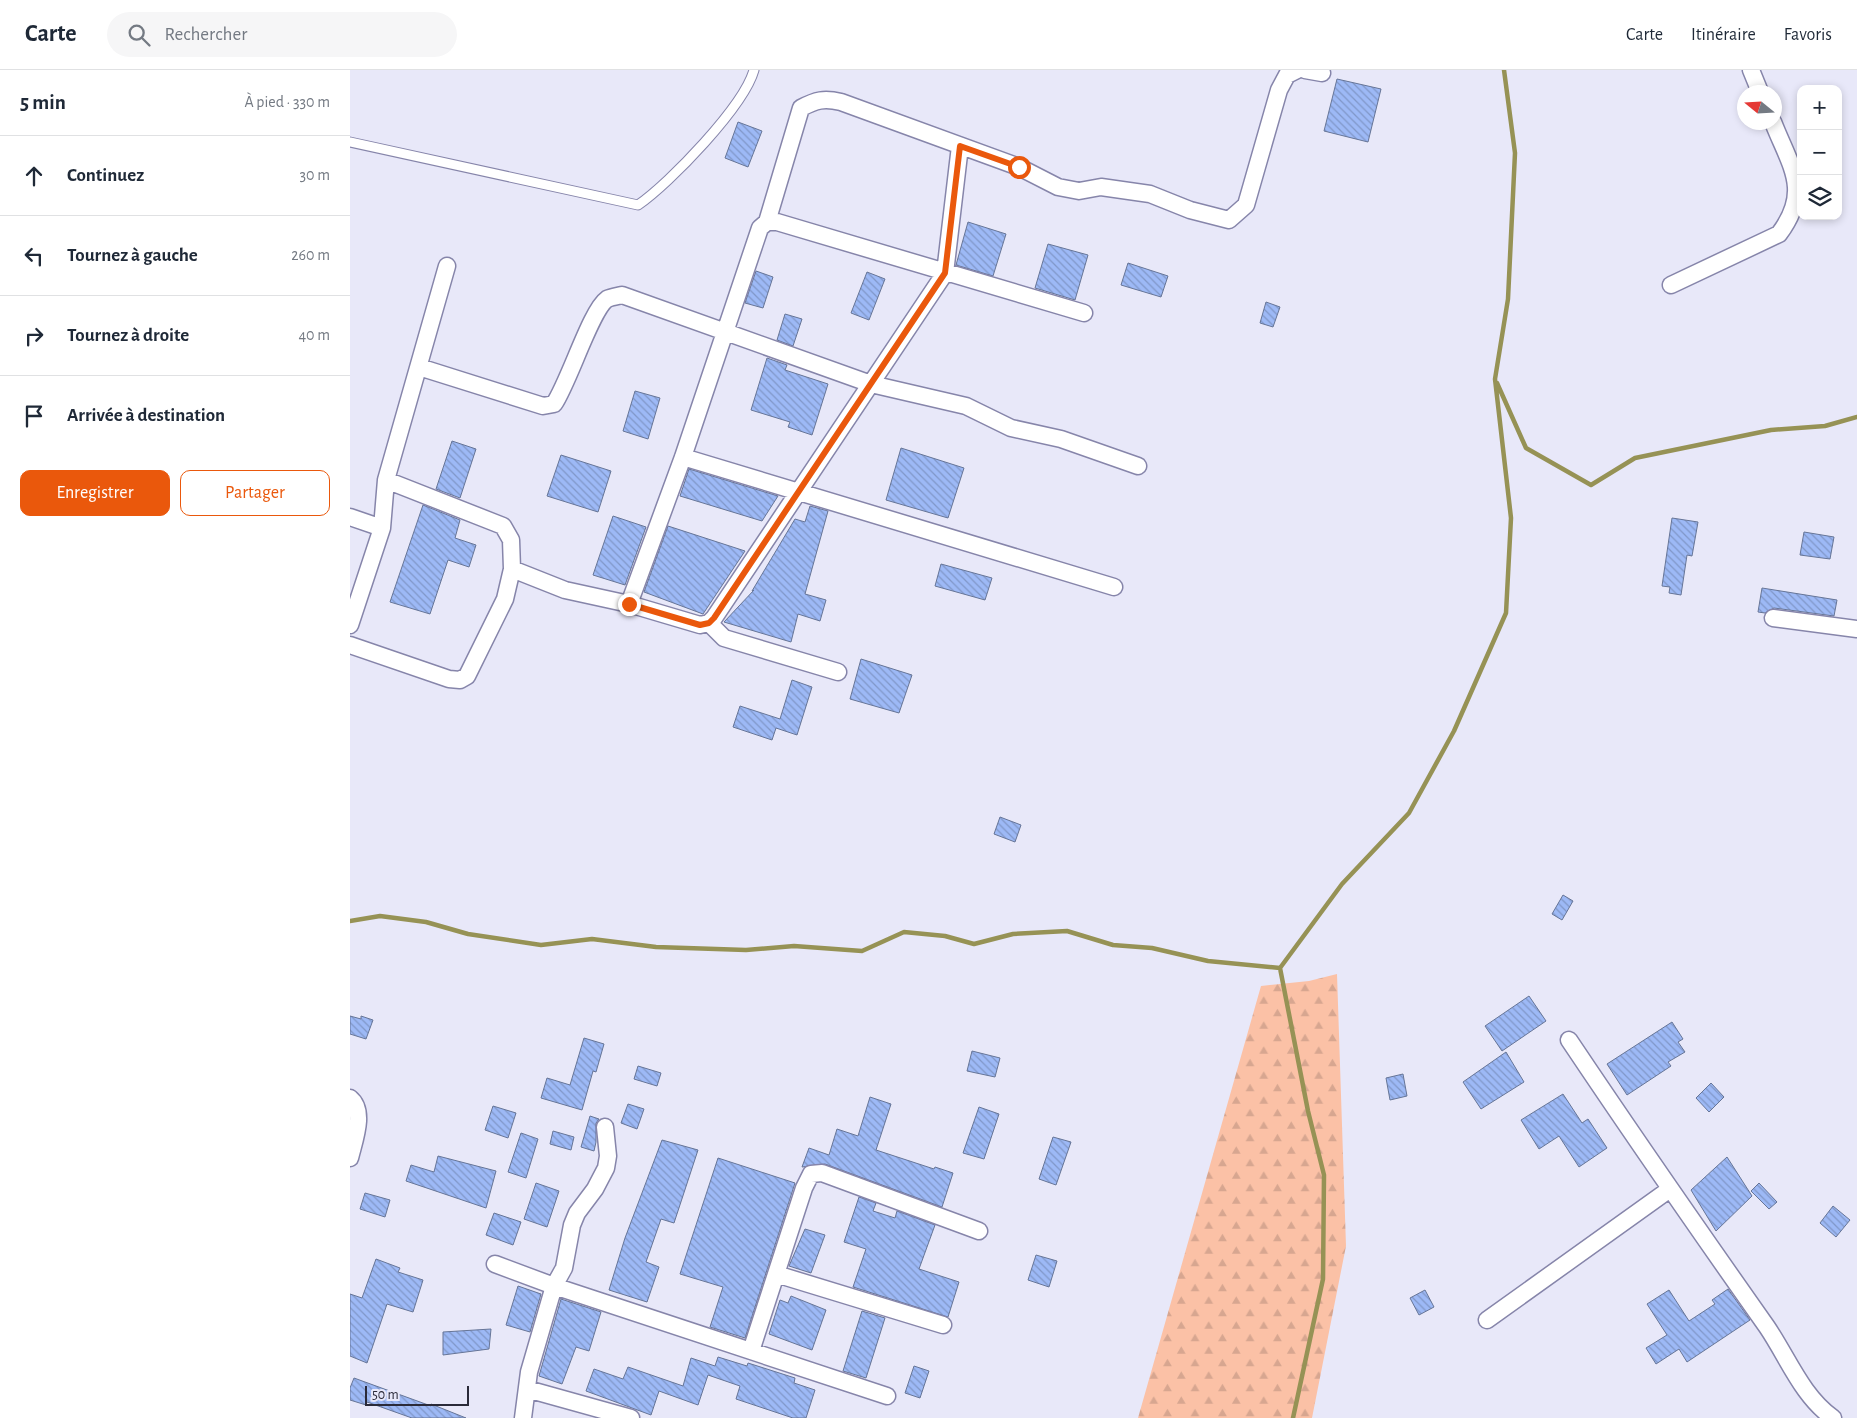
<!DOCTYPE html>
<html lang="fr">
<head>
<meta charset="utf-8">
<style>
  body { margin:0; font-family:"Alegreya Sans",sans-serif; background:#f6f6f7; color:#1f2937 }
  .controls { position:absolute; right:15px; top:15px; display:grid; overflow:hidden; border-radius:10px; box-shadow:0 2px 8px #0003 }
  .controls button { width:45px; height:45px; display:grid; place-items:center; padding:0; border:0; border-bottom:1px solid #e0e1e3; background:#fff; color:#1f2937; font:25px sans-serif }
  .compass { position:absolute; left:1387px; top:15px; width:45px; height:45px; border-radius:50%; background:#fff; box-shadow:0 2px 8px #0003; rotate:288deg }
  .scale { position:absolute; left:15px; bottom:12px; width:104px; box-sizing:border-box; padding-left:5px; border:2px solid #2a2a39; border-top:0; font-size:14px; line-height:18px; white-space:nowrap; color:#2a2a39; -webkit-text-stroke:4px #e8e8f9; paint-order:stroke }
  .stop { position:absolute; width:15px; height:15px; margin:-11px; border:4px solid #ea580c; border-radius:50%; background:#fff }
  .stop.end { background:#ea580c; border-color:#fff; box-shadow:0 1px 5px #0008 }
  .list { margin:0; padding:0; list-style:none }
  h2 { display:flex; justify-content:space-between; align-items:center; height:65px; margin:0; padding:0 20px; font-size:21px }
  h2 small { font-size:16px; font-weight:400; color:#747a83 }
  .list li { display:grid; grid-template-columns:32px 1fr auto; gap:15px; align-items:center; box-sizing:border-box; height:80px; padding:0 20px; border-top:1px solid #e0e1e3 }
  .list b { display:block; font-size:19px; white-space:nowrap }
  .list em { font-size:16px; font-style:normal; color:#747a83 }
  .actions { display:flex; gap:10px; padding:15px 20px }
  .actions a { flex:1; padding:11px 0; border:1px solid #ea580c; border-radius:10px; text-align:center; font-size:18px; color:#ea580c }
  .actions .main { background:#ea580c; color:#fff }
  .icon { flex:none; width:28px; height:28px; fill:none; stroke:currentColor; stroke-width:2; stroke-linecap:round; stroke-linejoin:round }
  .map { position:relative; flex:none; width:1507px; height:1348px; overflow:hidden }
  header { display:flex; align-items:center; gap:30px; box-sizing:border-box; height:70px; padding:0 25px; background:#fff; border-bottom:1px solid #e0e1e3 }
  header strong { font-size:24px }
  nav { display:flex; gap:28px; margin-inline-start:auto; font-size:18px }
  .search { width:350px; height:45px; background:#f6f6f7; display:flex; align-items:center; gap:12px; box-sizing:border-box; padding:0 18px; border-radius:28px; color:#747a83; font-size:19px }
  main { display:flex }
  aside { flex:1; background:#fff }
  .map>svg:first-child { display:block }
  .forest { fill:url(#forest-firs) }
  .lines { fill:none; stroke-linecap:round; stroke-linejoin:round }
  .stream { stroke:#969255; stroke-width:4.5 }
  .building { fill:url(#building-back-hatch); stroke:#667597 }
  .service-casing { stroke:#8685aa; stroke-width:11 }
  .minor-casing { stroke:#8685aa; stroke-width:19 }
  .service { stroke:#fff; stroke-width:9 }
  .minor { stroke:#fff; stroke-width:16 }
  .route { stroke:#ea580c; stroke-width:6 }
</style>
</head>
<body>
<header>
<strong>Carte</strong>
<div class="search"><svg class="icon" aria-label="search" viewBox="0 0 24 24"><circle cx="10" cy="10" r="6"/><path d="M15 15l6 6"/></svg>Rechercher</div>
<nav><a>Carte</a><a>Itinéraire</a><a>Favoris</a></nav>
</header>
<main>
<aside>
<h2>5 min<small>À pied · 330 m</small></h2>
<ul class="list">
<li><svg class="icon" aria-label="ahead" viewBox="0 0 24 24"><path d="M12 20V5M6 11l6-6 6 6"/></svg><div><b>Continuez</b></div><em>30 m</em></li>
<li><svg class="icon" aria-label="left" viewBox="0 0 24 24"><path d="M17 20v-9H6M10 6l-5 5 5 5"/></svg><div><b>Tournez à gauche</b></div><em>260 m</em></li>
<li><svg class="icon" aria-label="right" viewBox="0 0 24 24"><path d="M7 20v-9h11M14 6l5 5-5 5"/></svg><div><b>Tournez à droite</b></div><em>40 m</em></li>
<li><svg class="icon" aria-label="arrive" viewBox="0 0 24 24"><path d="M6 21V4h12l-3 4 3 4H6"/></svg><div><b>Arrivée à destination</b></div></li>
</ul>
<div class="actions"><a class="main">Enregistrer</a><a>Partager</a></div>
</aside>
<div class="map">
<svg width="1507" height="1348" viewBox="0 0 1507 1348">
  <defs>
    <pattern id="forest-firs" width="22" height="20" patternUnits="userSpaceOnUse" patternTransform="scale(1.25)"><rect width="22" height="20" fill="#fbc1a6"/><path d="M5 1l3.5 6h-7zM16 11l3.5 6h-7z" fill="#d7a690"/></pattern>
    <pattern id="building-back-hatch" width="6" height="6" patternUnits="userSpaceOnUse" patternTransform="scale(1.25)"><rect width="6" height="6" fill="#9db9f6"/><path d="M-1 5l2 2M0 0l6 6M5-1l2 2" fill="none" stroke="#8097c8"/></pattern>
  </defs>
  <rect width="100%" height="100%" fill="#e8e8f9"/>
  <path class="forest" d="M 987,904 L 996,1176 L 962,1348 L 788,1348 L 911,916 L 959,911 Z"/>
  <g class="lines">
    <path class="stream" d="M 1147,313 L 1176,378 L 1241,415 L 1285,388 L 1421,360 L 1475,356 L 1507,347
      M 0,851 L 30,846 L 76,852 L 118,864 L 191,875 L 242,869 L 306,877 L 396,880 L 444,876 L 512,881 L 554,862 L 595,866 L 624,874 L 663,864 L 717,861 L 763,875 L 802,878 L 858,891 L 930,898
      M 943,1348 L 973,1209 L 974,1105 L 958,1041 L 930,898 L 992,814 L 1059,743 L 1104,661 L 1156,543 L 1161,448 L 1145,309 L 1158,229 L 1165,83 L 1154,0"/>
  </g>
  <path class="building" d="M 987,9 L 1031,19 L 1018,72 L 974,61 Z
    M 388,52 L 412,61 L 398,97 L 375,88 Z
    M 618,152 L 656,164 L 643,206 L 606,195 Z
    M 698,174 L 738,185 L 725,230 L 685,218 Z
    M 778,193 L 818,206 L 811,227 L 771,215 Z
    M 406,201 L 423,207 L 413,238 L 395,233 Z
    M 517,202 L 535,209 L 519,250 L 501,243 Z
    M 916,232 L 930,237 L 923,257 L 910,253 Z
    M 435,244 L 452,249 L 443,276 L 427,270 Z
    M 417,288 L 437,295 L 435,300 L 478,314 L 462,365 L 438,357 L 440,352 L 401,340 Z
    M 285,321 L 310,328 L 298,369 L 273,361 Z
    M 102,371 L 126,379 L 110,428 L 86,419 Z
    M 551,378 L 614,398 L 598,448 L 536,430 Z
    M 211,385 L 261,401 L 248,442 L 197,426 Z
    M 339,399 L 428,426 L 412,451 L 330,426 Z
    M 73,435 L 110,450 L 105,468 L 126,475 L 119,497 L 98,490 L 80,544 L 40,532 Z
    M 460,436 L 478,441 L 455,524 L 476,530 L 470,551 L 448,544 L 441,572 L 374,552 L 404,520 L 402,521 L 445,449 L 455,452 Z
    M 263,446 L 296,457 L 275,515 L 243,505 Z
    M 1322,448 L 1348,452 L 1342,486 L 1337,485 L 1331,525 L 1319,523 L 1320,517 L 1312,516 Z
    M 318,456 L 395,481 L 353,544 L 294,522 Z
    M 1454,462 L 1484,467 L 1480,489 L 1450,485 Z
    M 591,494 L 642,508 L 635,530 L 585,516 Z
    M 1412,518 L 1487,530 L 1484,546 L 1424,538 L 1415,543 L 1408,542 Z
    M 511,589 L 562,605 L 549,643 L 500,629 Z
    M 442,610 L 462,617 L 447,665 L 426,658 L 422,670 L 383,657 L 390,636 L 430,649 Z
    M 650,747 L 671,755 L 665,772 L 644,764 Z
    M 1213,825 L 1223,831 L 1212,850 L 1202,844 Z
    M 1179,926 L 1196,951 L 1152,981 L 1135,956 Z
    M 0,946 L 11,949 L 11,946 L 23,950 L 16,969 L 0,964 Z
    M 1322,952 L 1333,969 L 1328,972 L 1335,982 L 1318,992 L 1321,996 L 1277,1025 L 1257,994 Z
    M 234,968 L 254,974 L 246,1002 L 243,1001 L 232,1040 L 191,1028 L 197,1008 L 220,1015 Z
    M 622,981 L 650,988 L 645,1007 L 617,1001 Z
    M 1156,982 L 1174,1012 L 1131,1039 L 1113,1012 Z
    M 288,996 L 311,1003 L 307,1016 L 284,1009 Z
    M 1053,1004 L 1057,1026 L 1040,1030 L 1036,1008 Z
    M 1361,1013 L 1374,1027 L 1359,1042 L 1346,1028 Z
    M 1213,1024 L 1232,1053 L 1238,1049 L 1257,1078 L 1229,1097 L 1209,1066 L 1189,1079 L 1171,1050 Z
    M 520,1027 L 541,1034 L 526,1080 L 584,1099 L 585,1097 L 603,1103 L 592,1137 L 475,1094 L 452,1097 L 459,1078 L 479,1085 L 487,1059 L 508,1066 Z
    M 278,1034 L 294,1039 L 287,1059 L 271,1053 Z
    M 143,1036 L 166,1043 L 158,1068 L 135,1060 Z
    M 629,1037 L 649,1044 L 634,1089 L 613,1083 Z
    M 240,1046 L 249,1049 L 246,1053 L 246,1072 L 244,1081 L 231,1077 Z
    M 203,1061 L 224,1067 L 221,1080 L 200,1074 Z
    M 171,1063 L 188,1069 L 176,1108 L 158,1102 Z
    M 703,1067 L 721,1072 L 706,1115 L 689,1109 Z
    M 312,1070 L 348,1080 L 324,1153 L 311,1149 L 296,1192 L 309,1197 L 297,1232 L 259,1220 L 275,1168 Z
    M 88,1086 L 146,1101 L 136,1138 L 56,1111 L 61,1095 L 84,1102 Z
    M 1377,1087 L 1402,1126 L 1366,1161 L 1341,1120 Z
    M 368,1088 L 445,1113 L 395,1268 L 360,1257 L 373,1217 L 330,1204 Z
    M 186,1113 L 209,1121 L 197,1157 L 174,1149 Z
    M 1409,1113 L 1427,1132 L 1419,1139 L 1401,1121 Z
    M 15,1123 L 40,1130 L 35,1147 L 10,1139 Z
    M 509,1127 L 526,1133 L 523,1141 L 545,1148 L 547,1141 L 585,1155 L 569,1199 L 609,1212 L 598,1247 L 503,1217 L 516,1179 L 494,1172 Z
    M 1483,1136 L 1500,1150 L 1486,1167 L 1470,1153 Z
    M 144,1143 L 171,1152 L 163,1175 L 136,1165 Z
    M 455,1159 L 475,1165 L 461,1203 L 439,1196 Z
    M 686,1185 L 707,1191 L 699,1217 L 678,1210 Z
    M 26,1189 L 50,1198 L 48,1202 L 73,1210 L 63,1242 L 37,1234 L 17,1293 L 0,1286 L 0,1224 L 12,1228 Z
    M 168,1216 L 191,1224 L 180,1262 L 156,1255 Z
    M 1378,1219 L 1400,1250 L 1337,1292 L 1329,1279 L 1306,1294 L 1296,1278 L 1317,1265 L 1297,1234 L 1319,1220 L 1339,1251 L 1365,1234 L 1362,1230 Z
    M 1075,1220 L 1084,1237 L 1069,1245 L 1060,1228 Z
    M 441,1226 L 476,1240 L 462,1280 L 419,1264 L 430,1230 L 438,1233 Z
    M 211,1229 L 251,1242 L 239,1281 L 226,1277 L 212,1314 L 189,1306 Z
    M 512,1241 L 535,1248 L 516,1308 L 493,1301 Z
    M 141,1259 L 139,1279 L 93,1285 L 93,1262 Z
    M 368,1287 L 397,1296 L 398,1293 L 445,1308 L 444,1313 L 465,1320 L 456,1348 L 443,1348 L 386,1329 L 390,1316 L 358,1305 L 348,1335 L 309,1321 L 301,1345 L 236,1321 L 244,1299 L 273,1309 L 278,1297 L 333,1316 L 341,1288 L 365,1296 Z
    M 564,1296 L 579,1301 L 570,1328 L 555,1323 Z
    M 4,1308 L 81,1336 L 81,1334 L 116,1348 L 62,1348 L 17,1332 L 16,1335 L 0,1330 L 0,1318 Z"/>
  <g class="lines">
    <defs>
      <path id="service" d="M 0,72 L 288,135 C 320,113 394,36 404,0"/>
      <path id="minor" d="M 955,0 L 972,3
        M 1401,0 L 1410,22
        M 417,152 L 451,38 C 466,30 474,28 491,32 L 669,97 L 708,117 L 729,121 L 751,117 L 800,124 L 840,140 L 879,150 L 896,135 L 929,20 L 937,5 L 947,0
        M 1321,215 L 1429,164 C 1462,120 1440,96 1423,52
        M 69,297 L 193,336 L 204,334 C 219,312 241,240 257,229 C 261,227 268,226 272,225 L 521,314 L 616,336 L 661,358 L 711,369 L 788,396
        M 333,387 L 764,517
        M 36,410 L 97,196
        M 0,447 L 32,458 L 36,410 L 153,456 L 161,470 L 162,499
        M 279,534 L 333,387 L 410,158 L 417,152 L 427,152 L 734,243
        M 1423,548 L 1507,559
        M 359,553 L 374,568 L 488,602
        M 0,555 L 32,458
        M 0,575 L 99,609 L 110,610 L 117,606 L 155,529 L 162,499 L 215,520 L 279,534 L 350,555 L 359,553 L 364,548 L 595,203 L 610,76
        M 1219,970 C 1284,1067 1350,1162 1417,1257 C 1438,1288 1452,1326 1483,1348
        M 0,1028 C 16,1041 4,1071 0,1088
        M 145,1194 L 204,1216 L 537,1326
        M 426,1204 L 593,1255
        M 1137,1250 L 1320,1119
        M 401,1281 L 454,1118 L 461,1104 L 472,1103 L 629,1161
        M 177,1319 L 281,1348
        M 173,1348 L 179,1302 L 204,1216 L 214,1198 L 222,1155 L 227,1143 L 245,1119 L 256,1098 L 258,1086 L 255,1057"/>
    </defs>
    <use href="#service" class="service-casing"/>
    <use href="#minor" class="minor-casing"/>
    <use href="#service" class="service"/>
    <use href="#minor" class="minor"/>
  </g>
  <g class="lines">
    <path class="route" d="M 279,534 L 350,555 L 359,553 L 364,548 L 595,203 L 610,76 L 669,97"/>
  </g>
</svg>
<div class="controls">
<button>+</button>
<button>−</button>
<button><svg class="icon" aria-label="layers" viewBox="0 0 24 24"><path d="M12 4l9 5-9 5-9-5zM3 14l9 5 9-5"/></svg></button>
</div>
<svg class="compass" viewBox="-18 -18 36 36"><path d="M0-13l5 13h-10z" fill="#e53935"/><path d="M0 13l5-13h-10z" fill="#747a83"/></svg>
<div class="scale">50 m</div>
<div class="stop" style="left:669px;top:97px"></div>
<div class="stop end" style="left:279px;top:534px"></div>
</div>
</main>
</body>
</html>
